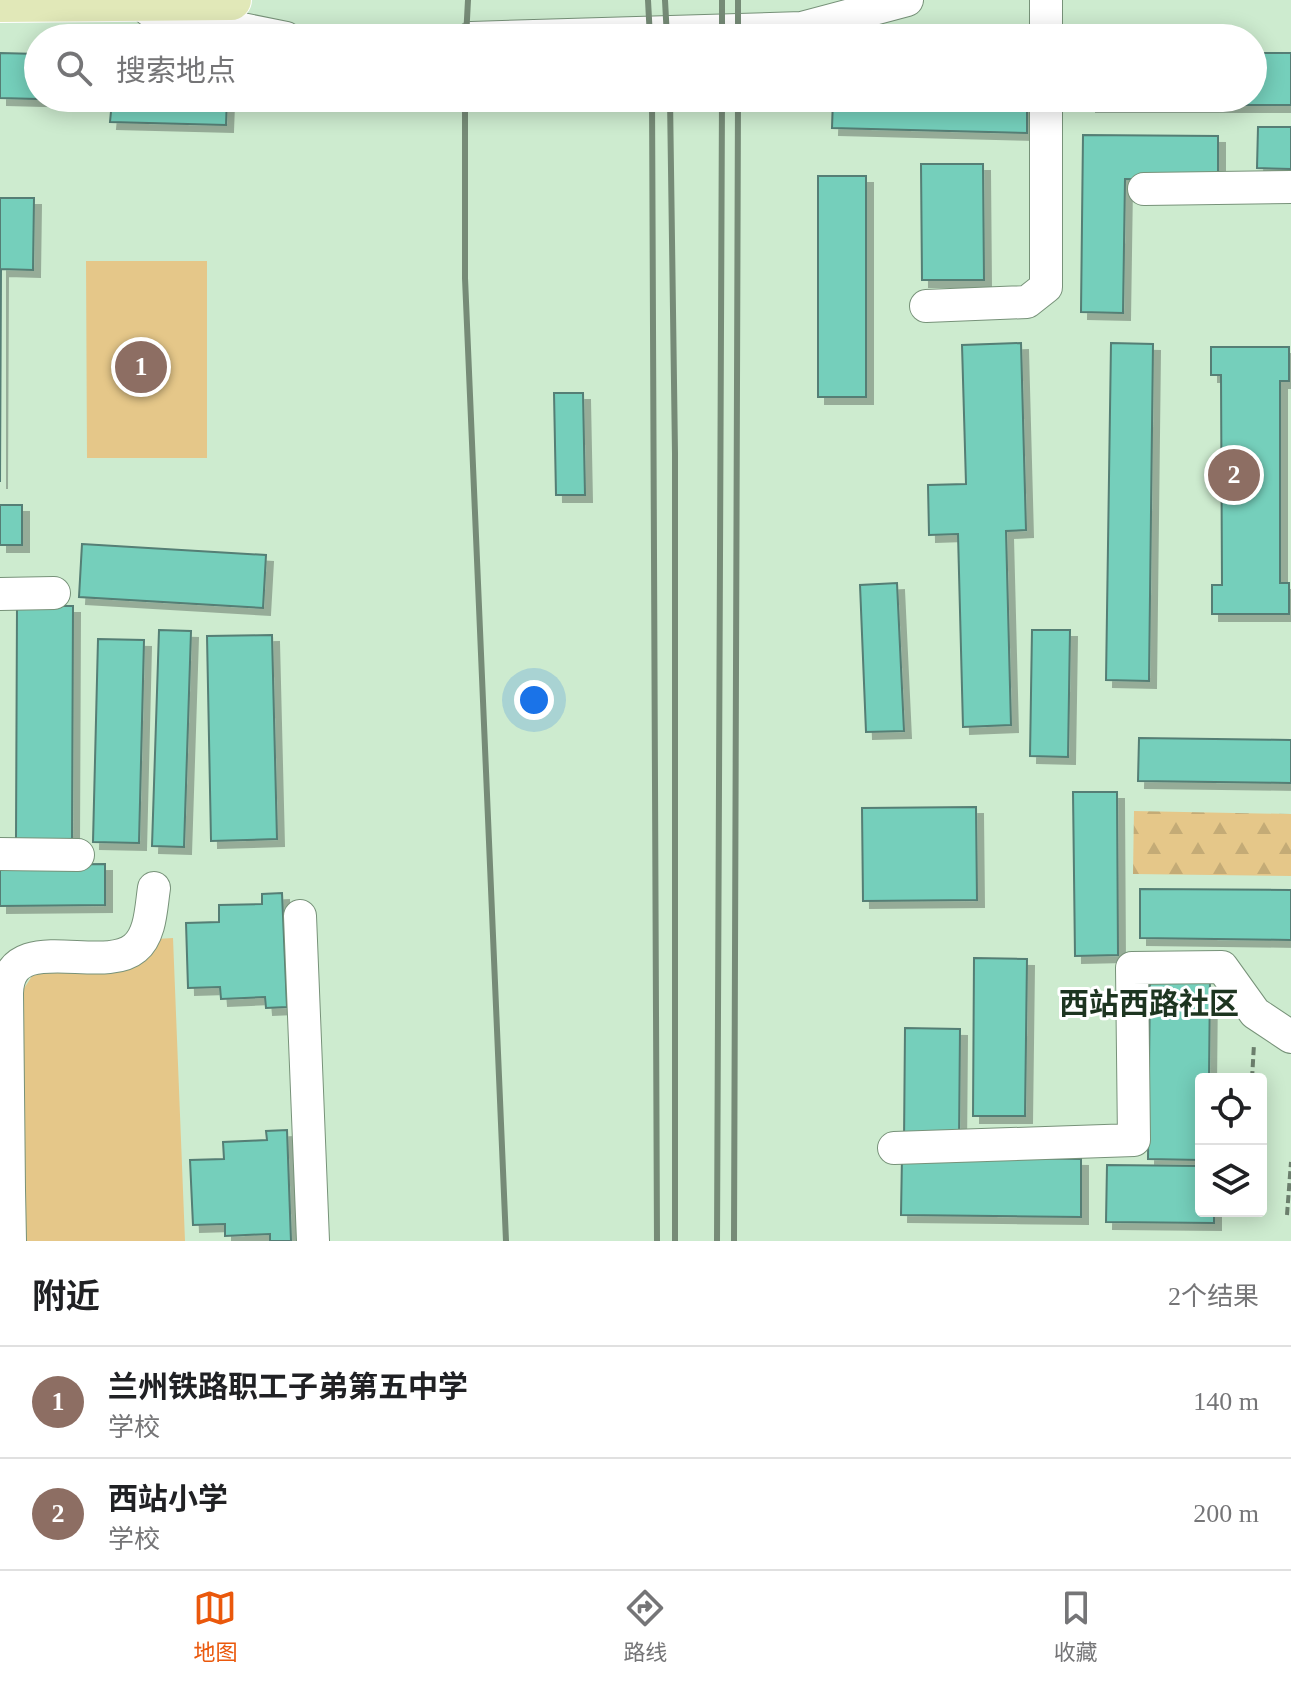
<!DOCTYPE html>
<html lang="zh">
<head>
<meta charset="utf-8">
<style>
  body { margin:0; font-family:"Times New Roman","Noto Sans SC",serif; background:#f2f2f2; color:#202124 }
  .controls { position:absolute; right:24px; bottom:24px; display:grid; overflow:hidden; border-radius:8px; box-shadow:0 4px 20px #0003 }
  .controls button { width:72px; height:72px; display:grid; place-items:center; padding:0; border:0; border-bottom:2px solid #e0e0e0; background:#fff; color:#202124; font:40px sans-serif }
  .you { position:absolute; left:534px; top:700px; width:28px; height:28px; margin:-20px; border:6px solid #fff; border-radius:50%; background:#1a73e8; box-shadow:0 0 0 12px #1a73e833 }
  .badge { display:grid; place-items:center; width:52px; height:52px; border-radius:50%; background:#ea580c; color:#fff; font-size:26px; font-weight:700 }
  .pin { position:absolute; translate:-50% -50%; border:4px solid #fff; box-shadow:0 2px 8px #0006 }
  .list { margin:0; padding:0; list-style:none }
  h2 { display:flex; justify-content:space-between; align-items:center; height:104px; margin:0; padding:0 32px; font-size:34px }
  h2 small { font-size:26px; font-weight:400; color:#757577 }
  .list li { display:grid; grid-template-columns:52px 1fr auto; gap:24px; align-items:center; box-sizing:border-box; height:112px; padding:0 32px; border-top:2px solid #e0e0e0 }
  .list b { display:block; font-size:30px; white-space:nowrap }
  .list p { margin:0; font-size:26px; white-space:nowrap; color:#757577 }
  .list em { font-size:26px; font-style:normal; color:#757577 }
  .icon { flex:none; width:44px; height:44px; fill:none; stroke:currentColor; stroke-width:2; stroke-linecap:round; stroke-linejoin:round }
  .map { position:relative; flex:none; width:1291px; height:1241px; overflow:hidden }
  .search { position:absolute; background:#fff; box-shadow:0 4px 20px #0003; left:24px; right:24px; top:24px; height:88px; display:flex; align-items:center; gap:20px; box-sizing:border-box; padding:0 28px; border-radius:44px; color:#757577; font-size:30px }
  .sheet { height:328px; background:#fff }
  nav { display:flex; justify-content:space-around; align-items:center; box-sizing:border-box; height:112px; border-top:2px solid #e0e0e0; background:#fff; font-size:22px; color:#757577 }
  nav a { display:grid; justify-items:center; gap:4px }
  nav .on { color:#ea580c }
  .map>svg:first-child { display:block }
  .forest { fill:url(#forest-firs) }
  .green { fill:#e5c789 }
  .building { fill:#74cfbb; stroke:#547e74; stroke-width:2; filter:url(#shadow) }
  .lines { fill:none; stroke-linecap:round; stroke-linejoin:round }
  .minor-casing { stroke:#779279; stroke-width:34 }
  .major-casing { stroke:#fff; stroke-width:42 }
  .path { stroke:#6b7e6c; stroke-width:4; stroke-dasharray:8 4; stroke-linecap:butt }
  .minor { stroke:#fff; stroke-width:32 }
  .major { stroke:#e1e8b8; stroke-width:40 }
  .rail { stroke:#768b77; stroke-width:6 }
  .labels { text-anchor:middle; stroke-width:6; stroke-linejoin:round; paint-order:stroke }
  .neighbourhood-label { font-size:30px; font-weight:bold; fill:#1d3520; stroke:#fff }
</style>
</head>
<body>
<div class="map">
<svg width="1291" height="1241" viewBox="0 0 1291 1241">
  <defs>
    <pattern id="forest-firs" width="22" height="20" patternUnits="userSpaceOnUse" patternTransform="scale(2)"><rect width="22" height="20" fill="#e5c789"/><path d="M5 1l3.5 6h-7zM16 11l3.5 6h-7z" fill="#c4ab76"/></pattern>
    <filter id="shadow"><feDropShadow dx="7" dy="7" stdDeviation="0" flood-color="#0004"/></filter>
  </defs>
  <rect width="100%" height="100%" fill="#cdebcf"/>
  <path class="forest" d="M 1134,811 L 1291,814 L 1291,876 L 1133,874 Z"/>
  <path class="green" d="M 86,261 L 207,261 L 207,458 L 87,458 Z
    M 173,938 L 185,1241 L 25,1241 L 21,993 L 32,976 L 40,971 L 156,939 Z"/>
  <path class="building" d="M 0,53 L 38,54 L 38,98 L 227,98 L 226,125 L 110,122 L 112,101 L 0,98 Z
    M 1253,53 L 1291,53 L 1291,105 L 1089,105 L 1089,98 L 1253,98 Z
    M 833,98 L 1027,98 L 1027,133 L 832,128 Z
    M 1258,127 L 1291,127 L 1291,169 L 1257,168 Z
    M 1083,135 L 1218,136 L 1218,180 L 1125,179 L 1123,313 L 1081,312 Z
    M 921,164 L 983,164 L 984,280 L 922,280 Z
    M 818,176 L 866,176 L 866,397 L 818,397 Z
    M 0,198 L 34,198 L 33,270 L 1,269 L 0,482 Z
    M 1021,343 L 1026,530 L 1006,531 L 1011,725 L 963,727 L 958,534 L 929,535 L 928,485 L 966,484 L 962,345 Z
    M 1111,343 L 1153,344 L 1149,681 L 1106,680 Z
    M 1211,347 L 1289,347 L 1289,381 L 1280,381 L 1280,583 L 1289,583 L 1289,614 L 1212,614 L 1212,585 L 1222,585 L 1221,375 L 1211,375 Z
    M 554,393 L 583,393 L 585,495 L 556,495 Z
    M 0,505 L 22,505 L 22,545 L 0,545 Z
    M 82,544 L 266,555 L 263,608 L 79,597 Z
    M 897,583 L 904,731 L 866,732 L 860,585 Z
    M 17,606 L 73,606 L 72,840 L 16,839 Z
    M 159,630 L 191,631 L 184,847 L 152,846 Z
    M 1032,630 L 1070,630 L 1068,757 L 1030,756 Z
    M 272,635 L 277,839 L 211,841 L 207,636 Z
    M 98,639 L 144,640 L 139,843 L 93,842 Z
    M 1139,738 L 1291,740 L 1291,783 L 1138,781 Z
    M 1073,792 L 1117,792 L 1118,955 L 1075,956 Z
    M 976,807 L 977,900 L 863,901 L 862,808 Z
    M 105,864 L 105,905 L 0,906 L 0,865 Z
    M 1140,889 L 1291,890 L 1291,940 L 1140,938 Z
    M 282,893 L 287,1007 L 266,1008 L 265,997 L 221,999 L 220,987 L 188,988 L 186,923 L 219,922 L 219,905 L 262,904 L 262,894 Z
    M 974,958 L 1027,959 L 1025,1116 L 973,1116 Z
    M 1150,980 L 1210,981 L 1209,1079 L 1201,1079 L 1201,1160 L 1148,1159 Z
    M 905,1028 L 960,1029 L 959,1144 L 904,1143 Z
    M 287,1130 L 291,1241 L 270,1241 L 270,1234 L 225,1236 L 225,1224 L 193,1225 L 190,1160 L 224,1159 L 223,1142 L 267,1140 L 266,1131 Z
    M 902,1156 L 1081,1159 L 1081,1217 L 901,1215 Z
    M 1107,1165 L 1201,1166 L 1201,1211 L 1214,1211 L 1214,1223 L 1106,1222 Z"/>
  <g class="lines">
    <defs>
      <path id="minor" d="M 149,10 L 286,38
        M 471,38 L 802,28 L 907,0
        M 1046,38 L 1046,0
        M 1144,189 L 1291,187
        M 926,306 L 1027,302 L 1046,287 L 1046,98
        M 0,594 L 54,593
        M 0,854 L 78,855
        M 300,916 L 313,1241
        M 894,1148 L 1134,1140 L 1132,968 L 1222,967 L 1255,1013 L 1291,1037
        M 0,1190 L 9,1190 L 7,993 C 9,927 102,976 135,948 C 151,935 151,907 154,888
        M 9,1190 L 10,1241"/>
      <path id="major" d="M 0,2 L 231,0"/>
    </defs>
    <use href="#minor" class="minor-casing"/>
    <use href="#major" class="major-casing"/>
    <path class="path" d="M 1252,1079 L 1254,1044
      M 1287,1215 L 1291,1162"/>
    <use href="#minor" class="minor"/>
    <use href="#major" class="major"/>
    <path class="rail" d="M 648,0 L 650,38
      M 665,0 L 667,38
      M 722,0 L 722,38
      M 738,0 L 738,38
      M 466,38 L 468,0
      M 465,98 L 465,278 L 506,1241
      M 652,98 L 657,1241
      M 670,98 L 675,453 L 675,1241
      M 717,1241 L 722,98
      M 734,1241 L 738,98"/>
  </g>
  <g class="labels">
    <g class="neighbourhood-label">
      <text x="1149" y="1014">西站西路社区</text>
    </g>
  </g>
</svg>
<div class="controls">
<button><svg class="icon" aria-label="locate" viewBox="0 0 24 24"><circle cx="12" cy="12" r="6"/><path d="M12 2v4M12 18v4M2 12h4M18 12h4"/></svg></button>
<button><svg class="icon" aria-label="layers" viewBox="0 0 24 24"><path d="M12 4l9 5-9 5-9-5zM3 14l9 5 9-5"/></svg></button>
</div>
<div class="you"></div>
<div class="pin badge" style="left:141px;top:367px;background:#8d6e63">1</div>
<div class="pin badge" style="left:1234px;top:475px;background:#8d6e63">2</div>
<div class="search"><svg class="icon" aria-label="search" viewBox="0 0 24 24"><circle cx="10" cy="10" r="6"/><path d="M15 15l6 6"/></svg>搜索地点</div>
</div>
<section class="sheet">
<h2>附近<small>2个结果</small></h2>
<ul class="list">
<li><span class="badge" style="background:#8d6e63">1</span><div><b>兰州铁路职工子弟第五中学</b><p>学校</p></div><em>140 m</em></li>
<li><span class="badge" style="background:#8d6e63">2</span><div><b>西站小学</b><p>学校</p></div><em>200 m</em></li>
</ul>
</section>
<nav>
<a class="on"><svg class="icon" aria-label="map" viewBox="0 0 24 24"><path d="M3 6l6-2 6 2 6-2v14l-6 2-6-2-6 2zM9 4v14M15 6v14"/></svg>地图</a>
<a><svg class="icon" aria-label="directions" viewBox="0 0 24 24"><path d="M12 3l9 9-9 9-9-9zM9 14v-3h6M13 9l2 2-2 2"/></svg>路线</a>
<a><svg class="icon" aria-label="saved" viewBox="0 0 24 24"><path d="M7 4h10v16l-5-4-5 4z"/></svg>收藏</a>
</nav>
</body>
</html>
